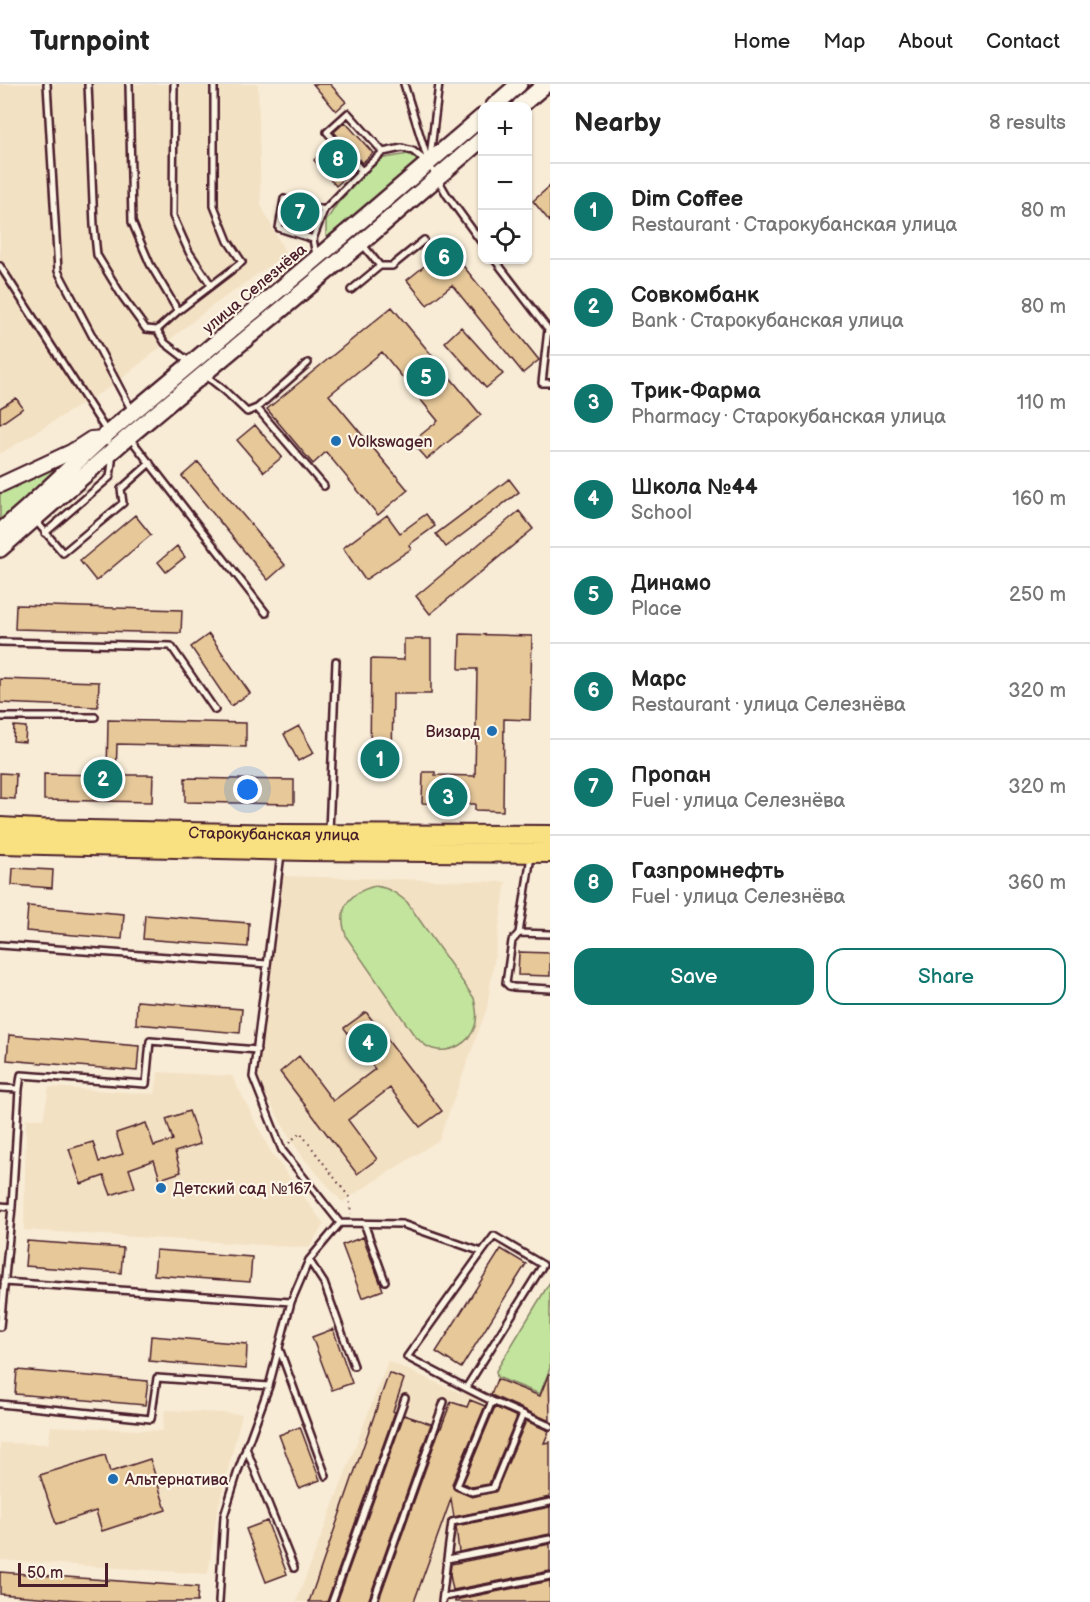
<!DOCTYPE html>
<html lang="en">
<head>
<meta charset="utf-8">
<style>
  body { margin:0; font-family:"Balsamiq Sans",sans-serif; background:#f6f6f6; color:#222 }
  .controls { position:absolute; right:18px; top:18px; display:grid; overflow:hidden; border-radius:12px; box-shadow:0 2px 4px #0004 }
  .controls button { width:54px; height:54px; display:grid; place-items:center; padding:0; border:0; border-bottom:2px solid #e0e0e0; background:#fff; color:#222; font:30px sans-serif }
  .scale { position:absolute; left:18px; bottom:15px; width:90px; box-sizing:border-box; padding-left:6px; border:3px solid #4a1f2b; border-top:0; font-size:16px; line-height:21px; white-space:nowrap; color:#4a1f2b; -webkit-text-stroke:4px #fcf5e5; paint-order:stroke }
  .you { position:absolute; left:248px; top:706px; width:21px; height:21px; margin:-15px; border:4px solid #fff; border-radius:50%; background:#1a73e8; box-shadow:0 0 0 9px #1a73e833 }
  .badge { display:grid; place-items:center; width:39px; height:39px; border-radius:50%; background:#0f766e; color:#fff; font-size:20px; font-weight:700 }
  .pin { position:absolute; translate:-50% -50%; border:3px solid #fff; box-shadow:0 2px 6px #0006 }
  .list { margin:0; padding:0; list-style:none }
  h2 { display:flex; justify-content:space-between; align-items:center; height:78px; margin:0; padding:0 24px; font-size:26px }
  h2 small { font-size:20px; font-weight:400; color:#767676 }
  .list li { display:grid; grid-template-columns:39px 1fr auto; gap:18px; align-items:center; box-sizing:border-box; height:96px; padding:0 24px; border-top:2px solid #e0e0e0 }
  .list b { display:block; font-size:22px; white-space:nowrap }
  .list p { margin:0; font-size:20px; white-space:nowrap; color:#767676 }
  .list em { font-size:20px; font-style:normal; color:#767676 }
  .actions { display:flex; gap:12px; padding:18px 24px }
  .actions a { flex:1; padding:14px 0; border:2px solid #0f766e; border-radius:18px; text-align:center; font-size:21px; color:#0f766e }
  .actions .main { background:#0f766e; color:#fff }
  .icon { flex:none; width:33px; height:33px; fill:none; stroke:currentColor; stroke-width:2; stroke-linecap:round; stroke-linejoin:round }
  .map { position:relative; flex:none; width:550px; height:1518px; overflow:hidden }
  header { display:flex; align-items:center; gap:36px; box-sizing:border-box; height:84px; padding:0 30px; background:#fff; border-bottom:2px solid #e0e0e0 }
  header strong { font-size:28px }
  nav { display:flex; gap:33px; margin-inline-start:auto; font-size:21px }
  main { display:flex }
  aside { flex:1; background:#fff }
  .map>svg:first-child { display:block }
  .built { fill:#f3e1c4 }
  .green { fill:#c2e49d; stroke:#868264; stroke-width:1.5 }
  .building { fill:#e6c899; stroke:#4a1f2b; stroke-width:1.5 }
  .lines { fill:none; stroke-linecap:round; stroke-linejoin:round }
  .service-casing { stroke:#4a1f2b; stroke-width:10 }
  .tertiary-casing { stroke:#4a1f2b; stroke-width:18 }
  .secondary-casing { stroke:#4a1f2b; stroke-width:20 }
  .primary-casing { stroke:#4a1f2b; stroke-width:22 }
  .path { stroke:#4a1f2b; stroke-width:2; stroke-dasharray:1.5 4.5; stroke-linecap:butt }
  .service { stroke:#fcf5e5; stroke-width:5 }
  .tertiary { stroke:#fcf5e5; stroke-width:14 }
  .secondary { stroke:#fcf5e5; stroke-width:15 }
  .primary { stroke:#f9e181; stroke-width:18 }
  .poi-dot { fill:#1f6fb2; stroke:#fcf5e5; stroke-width:2 }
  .labels { text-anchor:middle; stroke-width:4.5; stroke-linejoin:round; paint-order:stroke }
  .street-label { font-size:16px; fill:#4a1f2b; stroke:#fcf5e5 }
  .poi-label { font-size:16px; fill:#4a1f2b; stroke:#fcf5e5; text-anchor:start }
</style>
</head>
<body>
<header>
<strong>Turnpoint</strong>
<nav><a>Home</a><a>Map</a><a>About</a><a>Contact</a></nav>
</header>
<main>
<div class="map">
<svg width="550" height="1518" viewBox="0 0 550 1518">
  <rect width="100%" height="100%" fill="#f8ecd6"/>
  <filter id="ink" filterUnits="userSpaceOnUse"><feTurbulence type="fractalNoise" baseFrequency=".0167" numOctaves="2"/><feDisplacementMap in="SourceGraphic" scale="12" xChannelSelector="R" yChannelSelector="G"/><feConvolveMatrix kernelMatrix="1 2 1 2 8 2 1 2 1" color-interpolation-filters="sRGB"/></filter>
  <g filter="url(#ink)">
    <path class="built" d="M 0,0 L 258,0 L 261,121 L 286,170 L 208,225 L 115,300 L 0,370 Z
      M 282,792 L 506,798 L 487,924 L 439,1056 L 342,1118 L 304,1075 L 291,1056 L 257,995 Z
      M 158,988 L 232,992 L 271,1068 L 324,1140 L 309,1164 L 24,1146 L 26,1035 L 43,1035 L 49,1003 L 155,1010 Z
      M 388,1277 L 460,1309 L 489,1309 L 497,1293 L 540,1310 L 550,1284 L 550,1518 L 296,1518 Z
      M 165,1326 L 242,1330 L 217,1429 L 208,1490 L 0,1476 L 0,1359 L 48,1360 L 51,1342 L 162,1347 Z"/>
    <path class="green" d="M 408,70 L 416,74 L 418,82 L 334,155 L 326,152 L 326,137 L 337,120 L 379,75 Z
      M 55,380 L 64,383 L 0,441 L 0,409 Z
      M 375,802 C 389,804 396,809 407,818 L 474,914 C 476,924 478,933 475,942 C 470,959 450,970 433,965 C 425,963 420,957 414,951 L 347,854 C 336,827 347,809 375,802 Z
      M 550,1198 L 550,1284 L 540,1310 L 497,1293 L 496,1287 Z"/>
    <path class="building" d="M 313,0 L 330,0 L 346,18 L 336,27 Z
      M 345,38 L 373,69 L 362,79 L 334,48 Z
      M 331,60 L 354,86 L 336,102 L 314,76 Z
      M 550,102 L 550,138 L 533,117 Z
      M 293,123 L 315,128 L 310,147 L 288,141 Z
      M 448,163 L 539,276 L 523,289 L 452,201 L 427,221 L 407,196 Z
      M 392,223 L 481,331 L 427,375 L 412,358 L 438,337 L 382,268 L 329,311 L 408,406 L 378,431 L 326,368 L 313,380 L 267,325 Z
      M 461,243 L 503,290 L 486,304 L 445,258 Z
      M 16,314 L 23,324 L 0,340 L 0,324 Z
      M 255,341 L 282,373 L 264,388 L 237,356 Z
      M 198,378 L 285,481 L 268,496 L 182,392 Z
      M 509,395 L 519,408 L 446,463 L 436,450 Z
      M 519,427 L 533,445 L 430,530 L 416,512 Z
      M 426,430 L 435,442 L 409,461 L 411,465 L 365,496 L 343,464 L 387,431 L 400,449 Z
      M 135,431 L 151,451 L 96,497 L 80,477 Z
      M 177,462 L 185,473 L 166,488 L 158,478 Z
      M 16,521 L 182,526 L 181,549 L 15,545 Z
      M 209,550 L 250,609 L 231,622 L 191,563 Z
      M 460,550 L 532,552 L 530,636 L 504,635 L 503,727 L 475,726 L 475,720 L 422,719 L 423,688 L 435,688 L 435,691 L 475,692 L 477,585 L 459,585 Z
      M 404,555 L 431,555 L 431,610 L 393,610 L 392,680 L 370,680 L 371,575 L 404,576 Z
      M 0,595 L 99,598 L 98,623 L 0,619 Z
      M 108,636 L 246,639 L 246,663 L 117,660 L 116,691 L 153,691 L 152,718 L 44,716 L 44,690 L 107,691 Z
      M 14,642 L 26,643 L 25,658 L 13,657 Z
      M 299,642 L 314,669 L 298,677 L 284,650 Z
      M 0,689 L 16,690 L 15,715 L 0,714 Z
      M 185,694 L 294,696 L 294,720 L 185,718 Z
      M 13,784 L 53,786 L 52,804 L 12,801 Z
      M 28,822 L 124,830 L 122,855 L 26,847 Z
      M 145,831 L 249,839 L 248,863 L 143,855 Z
      M 519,868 L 550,869 L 550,892 L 518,891 Z
      M 137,917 L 242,925 L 240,949 L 136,940 Z
      M 366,928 L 442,1027 L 420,1043 L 390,1004 L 348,1036 L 377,1075 L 357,1090 L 280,988 L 299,972 L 333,1017 L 375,985 L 344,944 Z
      M 9,951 L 139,962 L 137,987 L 7,976 Z
      M 189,1027 L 200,1060 L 175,1068 L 181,1088 L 160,1095 L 154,1076 L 129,1085 L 135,1103 L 111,1111 L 104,1092 L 81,1100 L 69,1065 L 93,1058 L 99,1078 L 123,1070 L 116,1049 L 146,1039 L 154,1062 L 173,1056 L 166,1035 Z
      M 363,1153 L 383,1206 L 362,1214 L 342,1161 Z
      M 27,1157 L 123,1164 L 121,1189 L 25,1182 Z
      M 501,1165 L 526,1180 L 461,1284 L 436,1268 Z
      M 156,1166 L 252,1173 L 250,1198 L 154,1191 Z
      M 333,1245 L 352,1299 L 332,1306 L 312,1253 Z
      M 151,1252 L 247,1260 L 246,1285 L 149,1277 Z
      M 17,1286 L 148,1297 L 145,1321 L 15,1310 Z
      M 389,1289 L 404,1295 L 393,1327 L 395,1328 L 327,1518 L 309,1518 Z
      M 549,1289 L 550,1337 L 491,1311 L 497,1295 L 540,1312 Z
      M 470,1316 L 485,1322 L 452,1400 L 454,1405 L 472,1413 L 496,1407 L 526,1337 L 549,1347 L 544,1359 L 550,1358 L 550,1413 L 454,1433 L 451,1415 L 414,1518 L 378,1518 L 440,1344 L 441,1344 L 451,1318 L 467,1323 Z
      M 495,1323 L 517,1333 L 489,1400 L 472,1403 L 463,1399 Z
      M 404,1331 L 431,1340 L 368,1518 L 337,1518 Z
      M 300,1343 L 320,1396 L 299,1404 L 279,1351 Z
      M 105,1371 L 110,1388 L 150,1375 L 166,1426 L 102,1447 L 96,1427 L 56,1440 L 40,1391 Z
      M 550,1423 L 550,1450 L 459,1468 L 456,1442 Z
      M 267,1437 L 287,1490 L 266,1498 L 246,1445 Z
      M 550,1460 L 550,1487 L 453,1506 L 450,1491 L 451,1480 Z
      M 0,1488 L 198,1503 L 197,1518 L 102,1518 L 0,1510 Z
      M 550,1497 L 550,1518 L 455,1518 L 455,1516 Z"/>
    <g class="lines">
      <defs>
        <path id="service" d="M 47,0 L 58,187 L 132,327
          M 88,0 L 94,142 L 97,171 L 122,212 L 146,245 L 157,246 L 178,227 L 242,178 L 228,157 L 214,122 L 214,0
          M 129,0 L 132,138 L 150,180 L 178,227
          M 174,0 L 173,132 L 189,168 L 211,201
          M 404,0 L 429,80 L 447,111 L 482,159
          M 430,73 L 439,0
          M 362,87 L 327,48 L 348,29 L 383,68
          M 313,155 L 279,144 L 284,115 L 324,126
          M 316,171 L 313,155 L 324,126 L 362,87 L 383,68 L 402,64 L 413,67 L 428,79
          M 495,176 L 548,245 L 542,299 L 550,299
          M 0,182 L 107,348
          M 380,182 L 392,182 L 424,156
          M 351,206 L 380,182 L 363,161
          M 157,246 L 165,259 L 191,279
          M 205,291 L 224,306 L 247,328 L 257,324 L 324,402
          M 257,324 L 308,279
          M 130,354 L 266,529
          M 36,437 L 63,469 L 123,419 L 121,405 L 150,379
          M 45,449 L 110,393 L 112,378 L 112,372
          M 0,558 L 171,562 L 215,626
          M 0,633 L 95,633
          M 329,748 L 336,577
          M 531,772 L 519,849 L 550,850
          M 519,849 L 512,857 L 506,899 L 509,902 L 513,903 L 550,905
          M 0,861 L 267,880
          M 0,1004 L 19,1005 L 12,1123 L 0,1243
          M 19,1005 L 21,991 L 146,1000 L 150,957 L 257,966
          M 0,1122 L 12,1123
          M 340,1139 L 402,1140 L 482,1168 L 407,1273 L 466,1304 L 543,1181 L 494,1152 L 482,1168
          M 364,1139 L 385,1197
          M 309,1176 L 324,1199 L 354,1282
          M 4,1198 L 291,1218
          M 279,1264 L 326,1392
          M 466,1304 L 492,1317
          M 0,1320 L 151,1335 L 157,1294 L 269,1302
          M 523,1330 L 493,1404 L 472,1408 L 457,1402 L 492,1317 L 550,1342
          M 246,1364 L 294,1484
          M 447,1475 L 452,1438 L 550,1418
          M 444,1513 L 550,1492
          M 219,1518 L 224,1432 L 238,1387 L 269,1302 L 291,1218 L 309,1176 L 340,1139 L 282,1066 L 253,993 L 281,770
          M 332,1518 L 405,1314
          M 373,1518 L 444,1318
          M 442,1518 L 447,1475 L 550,1455"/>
        <path id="tertiary" d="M 0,401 L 71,368 L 91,355 L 105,354"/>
        <path id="secondary" d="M 494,22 L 519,0
          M 520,22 L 546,0
          M 0,448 L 25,426 L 102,354 L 316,175 L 482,33
          M 0,465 L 128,353 L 361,159 L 482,55"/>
        <g id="primary">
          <path id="s1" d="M 0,743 L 39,745 L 282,750 L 550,751"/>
          <path d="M 0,760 L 306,767 L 550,769"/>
        </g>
      </defs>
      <use href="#service" class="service-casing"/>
      <use href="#tertiary" class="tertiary-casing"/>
      <use href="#secondary" class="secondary-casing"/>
      <use href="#primary" class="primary-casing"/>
      <path class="path" d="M 289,1059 L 300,1048 L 349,1113 L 351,1130"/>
      <use href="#service" class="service"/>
      <use href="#tertiary" class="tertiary"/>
      <use href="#secondary" class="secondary"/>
      <use href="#primary" class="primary"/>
    </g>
  </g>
  <g class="poi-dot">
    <circle cx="336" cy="357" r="6"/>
    <circle cx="492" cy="647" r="6"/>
    <circle cx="161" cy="1104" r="6"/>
    <circle cx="113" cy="1395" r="6"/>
  </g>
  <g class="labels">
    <g class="street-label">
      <text transform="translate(254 204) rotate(-40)" y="6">улица Селезнёва</text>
      <text dy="6" stroke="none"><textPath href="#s1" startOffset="274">Старокубанская улица</textPath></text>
    </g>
    <g class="poi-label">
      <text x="348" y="363">Volkswagen</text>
      <text x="480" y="653" text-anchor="end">Визард</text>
      <text x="173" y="1110">Детский сад №167</text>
      <text x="125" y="1401">Альтернатива</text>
    </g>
  </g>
</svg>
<div class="controls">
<button>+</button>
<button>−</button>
<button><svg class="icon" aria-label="locate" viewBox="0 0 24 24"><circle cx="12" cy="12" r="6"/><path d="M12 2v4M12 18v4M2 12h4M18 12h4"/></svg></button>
</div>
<div class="scale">50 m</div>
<div class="you"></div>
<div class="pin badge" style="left:380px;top:675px">1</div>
<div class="pin badge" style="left:103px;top:695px">2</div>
<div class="pin badge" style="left:448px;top:713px">3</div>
<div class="pin badge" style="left:368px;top:959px">4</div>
<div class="pin badge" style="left:426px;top:293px">5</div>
<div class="pin badge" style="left:444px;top:173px">6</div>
<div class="pin badge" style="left:300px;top:128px">7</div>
<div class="pin badge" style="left:338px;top:75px">8</div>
</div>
<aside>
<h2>Nearby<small>8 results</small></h2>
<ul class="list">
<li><span class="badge">1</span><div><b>Dim Coffee</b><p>Restaurant · Старокубанская улица</p></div><em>80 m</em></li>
<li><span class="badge">2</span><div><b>Совкомбанк</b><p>Bank · Старокубанская улица</p></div><em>80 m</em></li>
<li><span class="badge">3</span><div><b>Трик-Фарма</b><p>Pharmacy · Старокубанская улица</p></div><em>110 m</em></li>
<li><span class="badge">4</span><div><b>Школа №44</b><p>School</p></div><em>160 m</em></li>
<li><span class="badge">5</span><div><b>Динамо</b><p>Place</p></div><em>250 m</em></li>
<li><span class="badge">6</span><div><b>Марс</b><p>Restaurant · улица Селезнёва</p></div><em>320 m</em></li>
<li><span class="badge">7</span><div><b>Пропан</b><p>Fuel · улица Селезнёва</p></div><em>320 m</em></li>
<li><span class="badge">8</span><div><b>Газпромнефть</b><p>Fuel · улица Селезнёва</p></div><em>360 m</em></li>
</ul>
<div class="actions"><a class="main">Save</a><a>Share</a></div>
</aside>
</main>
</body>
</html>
